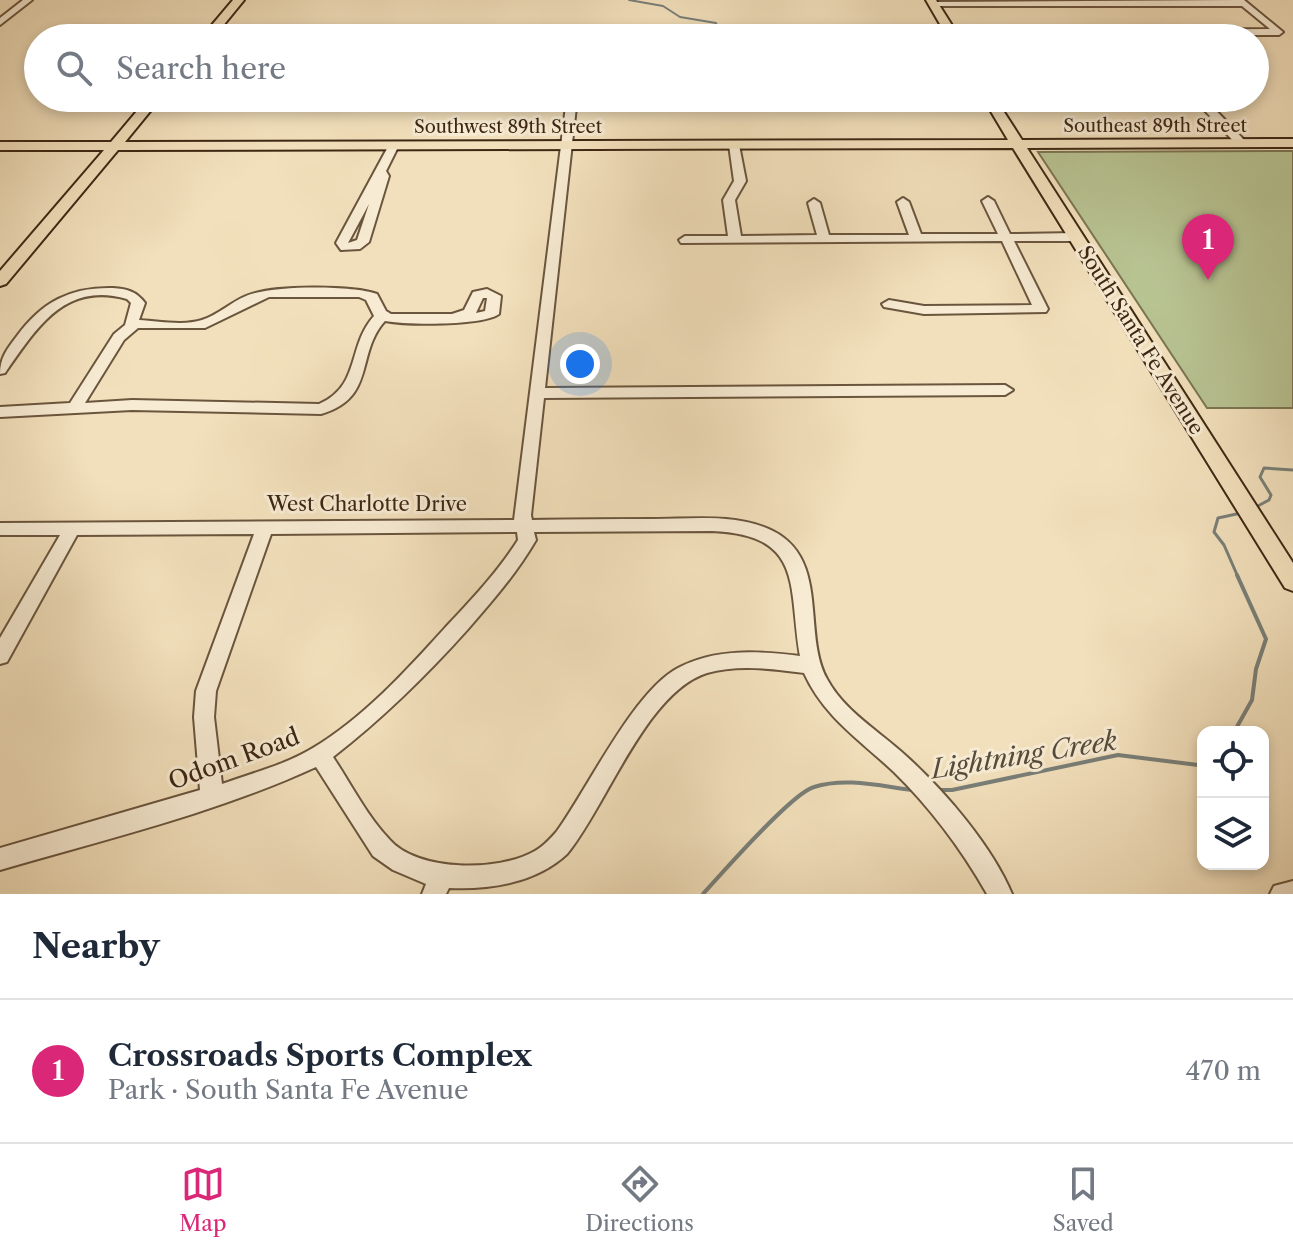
<!DOCTYPE html>
<html lang="en">
<head>
<meta charset="utf-8">
<style>
  body { margin:0; font-family:"Libre Caslon Text",serif; background:#f2f2f3; color:#1f2937 }
  .controls { position:absolute; right:24px; bottom:24px; display:grid; overflow:hidden; border-radius:16px; box-shadow:0 4px 12px #0003 }
  .controls button { width:72px; height:72px; display:grid; place-items:center; padding:0; border:0; border-bottom:2px solid #e0e1e3; background:#fff; color:#1f2937; font:40px sans-serif }
  .you { position:absolute; left:580px; top:364px; width:28px; height:28px; margin:-20px; border:6px solid #fff; border-radius:50%; background:#1a73e8; box-shadow:0 0 0 12px #1a73e833 }
  .badge { display:grid; place-items:center; width:52px; height:52px; border-radius:50%; background:#db2777; color:#fff; font-size:26px; font-weight:700 }
  .pin { position:absolute; translate:-50% -66px; filter:drop-shadow(0 2px 4px #0008) }
  .pin::after { content:''; position:absolute; top:42px; width:28px; height:24px; background:inherit; clip-path:polygon(0 0,100% 0,50% 100%) }
  .list { margin:0; padding:0; list-style:none }
  h2 { display:flex; justify-content:space-between; align-items:center; height:104px; margin:0; padding:0 32px; font-size:34px }
  h2 small { font-size:26px; font-weight:400; color:#747a83 }
  .list li { display:grid; grid-template-columns:52px 1fr auto; gap:24px; align-items:center; box-sizing:border-box; height:144px; padding:0 32px; border-top:2px solid #e0e1e3 }
  .list b { display:block; font-size:30px; white-space:nowrap }
  .list p { margin:0; font-size:26px; white-space:nowrap; color:#747a83 }
  .list em { font-size:26px; font-style:normal; color:#747a83 }
  .icon { flex:none; width:44px; height:44px; fill:none; stroke:currentColor; stroke-width:2; stroke-linecap:round; stroke-linejoin:round }
  .map { position:relative; flex:none; width:1293px; height:894px; overflow:hidden }
  .search { position:absolute; background:#fff; box-shadow:0 4px 12px #0003; left:24px; right:24px; top:24px; height:88px; display:flex; align-items:center; gap:20px; box-sizing:border-box; padding:0 28px; border-radius:44px; color:#747a83; font-size:30px }
  .sheet { height:248px; background:#fff }
  nav { display:flex; justify-content:space-around; align-items:center; box-sizing:border-box; height:112px; border-top:2px solid #e0e1e3; background:#fff; font-size:22px; color:#747a83 }
  nav a { display:grid; justify-items:center; gap:4px }
  nav .on { color:#db2777 }
  .map>svg:first-child { display:block }
  .green { fill:#b8c392; stroke:#7a7552; stroke-width:2 }
  .lines { fill:none; stroke-linecap:round; stroke-linejoin:round }
  .stream-far2 { stroke:#797f78; stroke-width:2 }
  .stream-far1 { stroke:#797f78; stroke-width:3 }
  .stream { stroke:#797f78; stroke-width:4 }
  .minor-casing { stroke:#6a553d; stroke-width:4 }
  .major-casing { stroke:#3d2713; stroke-width:4 }
  .minor { fill:#f7ebd3; fill-rule:evenodd }
  .major { fill:#f2e0bc; fill-rule:evenodd }
  .labels { text-anchor:middle; stroke-width:6; stroke-linejoin:round; paint-order:stroke }
  .far-street-label { font-size:18px; fill:#3d2713; stroke:#f7ebd3 }
  .street-label { font-size:20px; fill:#3d2713; stroke:#f7ebd3 }
  .near-street-label { font-size:24px; fill:#3d2713; stroke:#f7ebd3 }
  .near-water-label { font-size:26px; font-style:italic; fill:#564c3d; stroke:#f7ebd3 }
</style>
</head>
<body>
<div class="map">
<svg width="1293" height="894" viewBox="0 0 1293 894">
  <rect width="100%" height="100%" fill="#f2e0bc"/>
  <filter id="stains"><feTurbulence type="fractalNoise" baseFrequency=".0025" numOctaves="4"/><feColorMatrix values="0 0 0 0 .2 0 0 0 0 .09 0 0 0 0 .02 0 0 0 .5 -.17"/></filter>
  <radialGradient id="worn" r=".72"><stop offset=".6" stop-color="#630" stop-opacity="0"/><stop offset="1" stop-color="#630" stop-opacity=".3"/></radialGradient>
  <path class="green" d="M 1293,151 L 1293,408 L 1207,408 L 1038,152 Z"/>
  <g class="lines">
    <path class="stream-far2" d="M 629,0 L 663,6 L 680,17 L 716,23 L 717,26 L 702,32 L 719,38
      M 847,98 L 858,101"/>
    <path class="stream-far1" d="M 1256,507 L 1269,500 L 1271,495 L 1260,477 L 1264,468 L 1293,470
      M 1238,577 L 1224,545 L 1214,532 L 1218,518 L 1241,513"/>
    <path class="stream" d="M 1234,732 L 1252,700 L 1256,669 L 1266,639 L 1237,575
      M 936,790 L 952,790 L 1118,755 L 1198,765 L 1203,762
      M 703,894 C 722,873 792,793 814,787 C 845,777 880,786 912,790"/>
    <defs>
      <path id="minor" d="M 23,0 L 32,0 L 0,25 L 0,18 Z
        M 1235,0 L 1244,0 L 1283,32 L 1279,35 L 950,36 L 946,33 L 947,31 L 1270,29 L 1242,6 L 934,6 L 930,4 L 934,2 Z
        M 567,98 L 577,98 L 545,388 L 1005,385 L 1013,390 L 1005,395 L 544,398 L 531,515 L 532,520 C 572,519 613,519 653,519 C 692,519 737,513 773,531 C 830,560 802,634 827,679 C 844,711 879,731 905,755 C 944,790 992,846 1012,894 L 987,894 C 962,850 930,807 894,772 C 860,740 824,717 804,673 C 773,669 738,664 707,673 C 646,692 606,807 567,854 C 536,883 489,890 449,888 L 446,894 L 422,894 L 426,884 L 393,870 L 373,856 L 316,767 C 216,813 106,839 0,870 L 0,848 L 200,790 L 194,717 L 196,691 L 254,534 L 77,535 L 7,662 L 0,664 L 0,638 L 60,535 L 0,535 L 0,523 L 514,520 ZM 712,531 C 805,535 788,586 800,656 C 759,651 716,648 678,668 C 634,691 588,788 557,831 C 551,838 544,846 535,851 C 499,872 417,872 389,839 C 367,816 351,784 333,757 C 383,718 426,676 468,629 C 494,599 516,574 536,540 L 534,532 ZM 517,532 L 518,540 C 497,573 471,600 444,629 C 405,672 363,718 313,748 C 285,765 252,773 222,784 L 214,717 L 216,691 L 271,534 Z
        M 1193,98 L 1204,98 L 1246,142 L 1246,146 L 1238,146 Z
        M 394,142 L 399,145 L 386,171 L 389,176 L 369,242 L 360,249 L 341,250 L 336,243 L 389,145 ZM 369,204 L 357,240 L 348,243 Z
        M 734,142 L 739,145 L 746,181 L 735,200 L 741,236 L 817,235 L 808,203 L 814,199 L 820,203 L 829,235 L 909,235 L 897,202 L 903,198 L 909,202 L 921,234 L 998,234 L 982,201 L 988,197 L 994,201 L 1010,234 L 1076,233 L 1082,237 L 1076,241 L 1014,241 L 1048,309 L 1046,312 L 924,314 L 884,307 L 882,304 L 889,300 L 924,306 L 1032,305 L 1002,241 L 681,243 L 679,240 L 685,236 L 728,236 L 723,200 L 734,181 L 729,145 Z
        M 113,288 C 127,289 136,291 145,303 L 139,320 C 158,321 184,326 202,320 C 218,315 231,302 246,296 C 271,285 352,285 377,294 L 386,311 L 391,314 L 452,314 L 464,310 L 473,292 L 487,289 L 501,296 L 499,314 C 483,326 406,325 385,321 C 355,354 377,398 321,414 L 132,410 L 0,417 L 0,407 L 70,403 L 114,334 L 125,325 L 131,303 L 127,299 C 64,281 36,329 5,373 L 0,374 C 0,358 7,349 17,336 C 42,302 70,287 113,288 ZM 269,297 L 359,297 L 366,300 L 374,316 C 347,346 361,386 319,404 L 132,400 L 85,403 L 124,340 L 138,328 L 205,328 ZM 483,298 L 487,298 L 485,311 L 476,313 Z
        M 1293,881 L 1293,894 L 1270,894 L 1274,886 Z"/>
      <path id="major" d="M 233,0 L 244,0 L 213,38 L 201,38 Z
        M 926,0 L 936,0 L 960,38 L 948,38 Z
        M 148,98 L 161,98 L 125,142 L 1008,140 L 983,98 L 995,98 L 1022,140 L 1293,139 L 1293,147 L 1027,148 L 1293,563 L 1293,591 L 1285,588 L 1013,148 L 118,150 L 6,284 L 0,286 L 0,271 L 104,150 L 0,150 L 0,142 L 111,142 Z"/>
    </defs>
    <use href="#minor" class="minor-casing"/>
    <use href="#major" class="major-casing"/>
    <use href="#minor" class="minor"/>
    <use href="#major" class="major"/>
  </g>
  <g class="labels">
    <g class="far-street-label">
      <text x="1155" y="132">Southeast 89th Street</text>
      <text x="508" y="133">Southwest 89th Street</text>
    </g>
    <g class="street-label">
      <text transform="translate(1141 340) rotate(58)" y="7">South Santa Fe Avenue</text>
      <text x="367" y="511">West Charlotte Drive</text>
    </g>
    <g class="near-street-label">
      <text transform="translate(234 759) rotate(-20)" y="8">Odom Road</text>
    </g>
    <g class="near-water-label">
      <text transform="translate(1024 755) rotate(-9)" y="9">Lightning Creek</text>
    </g>
  </g>
  <rect width="100%" height="100%" filter="url(#stains)"/>
  <rect width="100%" height="100%" fill="url(#worn)"/>
</svg>
<div class="controls">
<button><svg class="icon" aria-label="locate" viewBox="0 0 24 24"><circle cx="12" cy="12" r="6"/><path d="M12 2v4M12 18v4M2 12h4M18 12h4"/></svg></button>
<button><svg class="icon" aria-label="layers" viewBox="0 0 24 24"><path d="M12 4l9 5-9 5-9-5zM3 14l9 5 9-5"/></svg></button>
</div>
<div class="you"></div>
<div class="pin badge" style="left:1208px;top:280px">1</div>
<div class="search"><svg class="icon" aria-label="search" viewBox="0 0 24 24"><circle cx="10" cy="10" r="6"/><path d="M15 15l6 6"/></svg>Search here</div>
</div>
<section class="sheet">
<h2>Nearby<small></small></h2>
<ul class="list">
<li><span class="badge">1</span><div><b>Crossroads Sports Complex</b><p>Park · South Santa Fe Avenue</p></div><em>470 m</em></li>
</ul>
</section>
<nav>
<a class="on"><svg class="icon" aria-label="map" viewBox="0 0 24 24"><path d="M3 6l6-2 6 2 6-2v14l-6 2-6-2-6 2zM9 4v14M15 6v14"/></svg>Map</a>
<a><svg class="icon" aria-label="directions" viewBox="0 0 24 24"><path d="M12 3l9 9-9 9-9-9zM9 14v-3h6M13 9l2 2-2 2"/></svg>Directions</a>
<a><svg class="icon" aria-label="saved" viewBox="0 0 24 24"><path d="M7 4h10v16l-5-4-5 4z"/></svg>Saved</a>
</nav>
</body>
</html>
